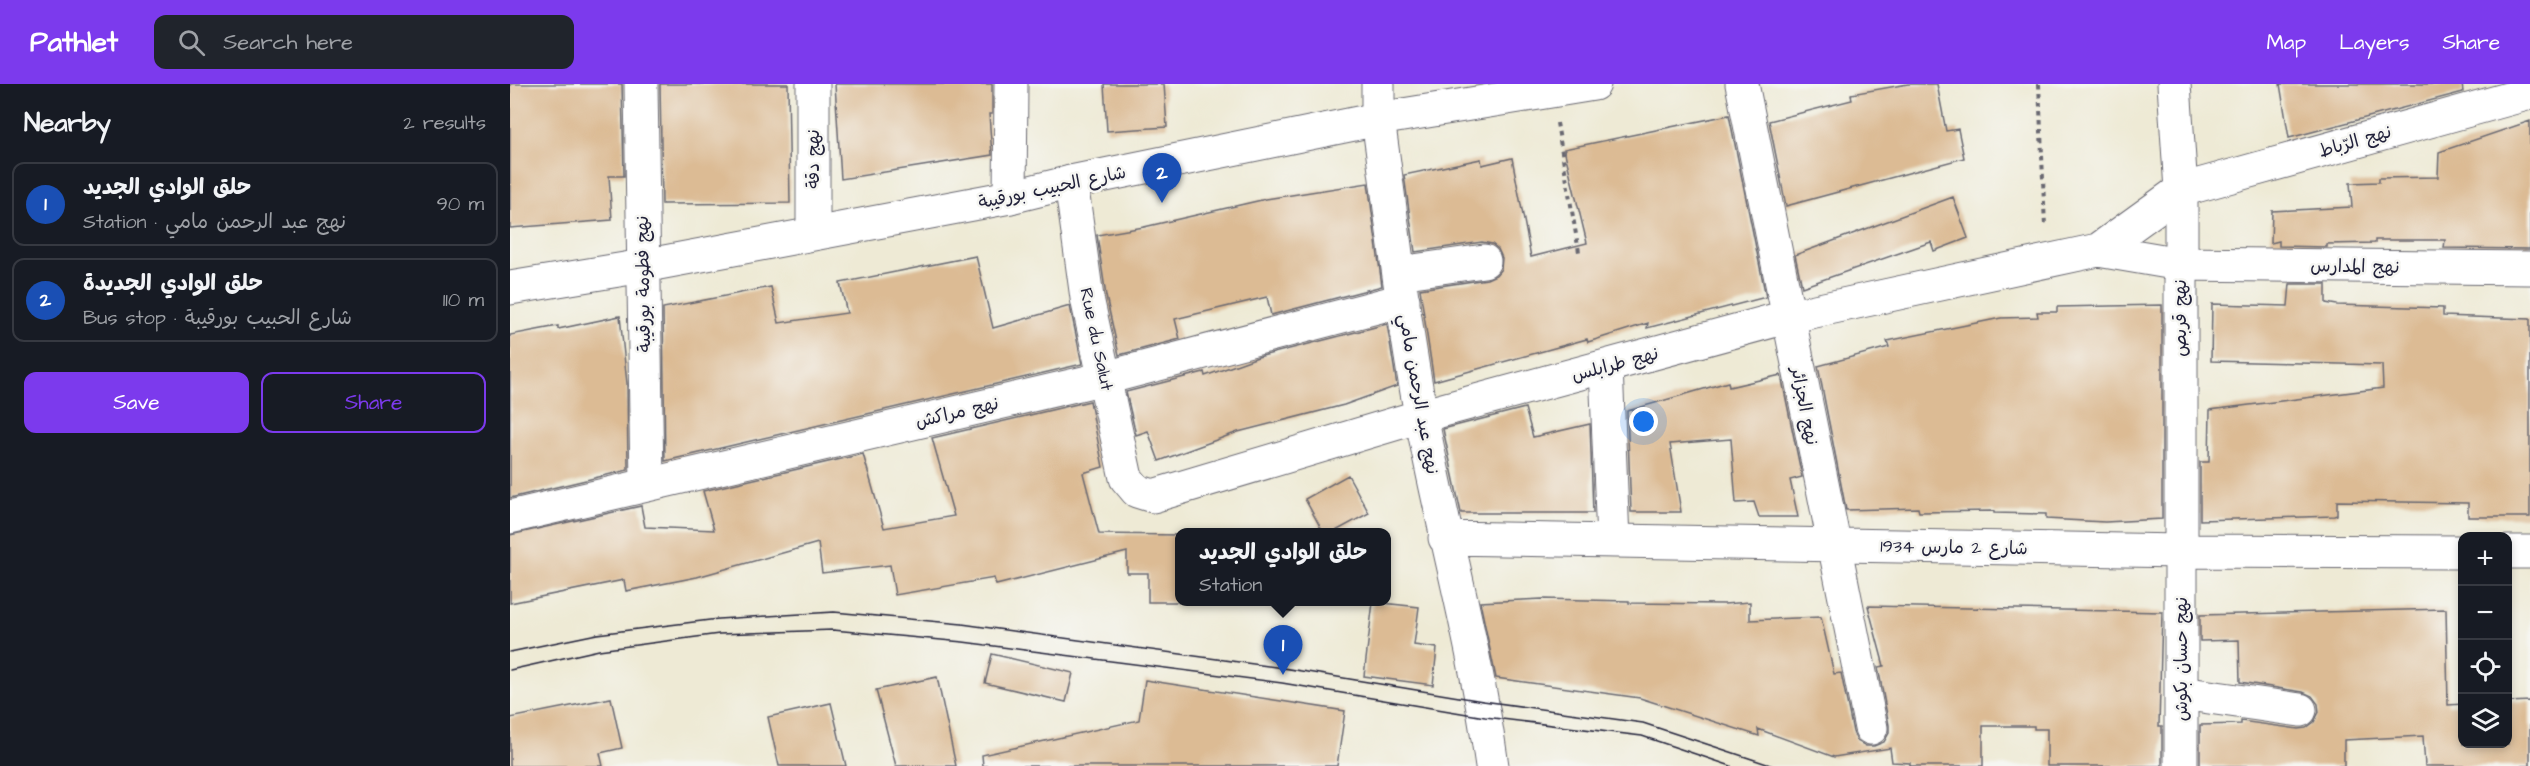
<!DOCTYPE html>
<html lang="en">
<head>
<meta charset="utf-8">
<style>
  body { margin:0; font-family:"Architects Daughter","Playpen Sans Arabic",sans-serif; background:#20242c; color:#f1f3f6 }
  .controls { position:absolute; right:18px; bottom:18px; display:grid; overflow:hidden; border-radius:12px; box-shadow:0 3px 9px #0003 }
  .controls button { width:54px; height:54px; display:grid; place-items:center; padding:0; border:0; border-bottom:2px solid #363941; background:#171b24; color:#f1f3f6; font:30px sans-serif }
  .you { position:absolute; left:1134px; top:338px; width:21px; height:21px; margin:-15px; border:4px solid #fff; border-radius:50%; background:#1a73e8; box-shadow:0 0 0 9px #1a73e833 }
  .badge { display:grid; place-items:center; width:39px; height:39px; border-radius:50%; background:#7c3aed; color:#fff; font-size:20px; font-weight:700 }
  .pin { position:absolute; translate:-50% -50px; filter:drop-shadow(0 2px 3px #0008) }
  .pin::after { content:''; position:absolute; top:32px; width:21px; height:18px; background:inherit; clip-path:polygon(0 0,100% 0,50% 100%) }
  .popup { position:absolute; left:665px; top:444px; width:216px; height:78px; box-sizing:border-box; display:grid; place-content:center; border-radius:12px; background:#171b24; filter:drop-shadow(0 2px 4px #0005); font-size:20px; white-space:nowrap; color:#9ea1a6 }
  .popup b { font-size:22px; color:#f1f3f6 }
  .popup::after { content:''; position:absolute; left:50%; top:100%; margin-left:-12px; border:12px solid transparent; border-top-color:#171b24 }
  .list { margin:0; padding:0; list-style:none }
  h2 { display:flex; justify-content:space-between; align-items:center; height:78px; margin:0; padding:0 24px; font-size:26px }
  h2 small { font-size:20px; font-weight:400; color:#9ea1a6 }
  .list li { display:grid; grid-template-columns:39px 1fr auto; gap:18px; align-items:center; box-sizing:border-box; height:84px; margin:0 12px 12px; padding:0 12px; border:2px solid #363941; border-radius:12px }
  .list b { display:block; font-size:22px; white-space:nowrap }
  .list p { margin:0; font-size:20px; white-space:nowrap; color:#9ea1a6 }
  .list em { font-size:20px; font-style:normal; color:#9ea1a6 }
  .actions { display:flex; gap:12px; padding:18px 24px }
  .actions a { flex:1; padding:14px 0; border:2px solid #7c3aed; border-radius:12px; text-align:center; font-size:21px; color:#7c3aed }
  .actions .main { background:#7c3aed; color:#fff }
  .icon { flex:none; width:33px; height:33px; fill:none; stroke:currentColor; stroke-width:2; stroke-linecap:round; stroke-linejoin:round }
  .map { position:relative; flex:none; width:2020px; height:682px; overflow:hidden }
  header { display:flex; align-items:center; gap:36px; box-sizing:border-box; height:84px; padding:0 30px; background:#7c3aed; color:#fff }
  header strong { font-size:28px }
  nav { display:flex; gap:33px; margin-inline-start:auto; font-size:21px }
  .search { width:420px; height:54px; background:#20242c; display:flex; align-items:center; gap:15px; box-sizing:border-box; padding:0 21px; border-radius:12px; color:#9ea1a6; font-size:22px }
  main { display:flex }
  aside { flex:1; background:#171b24 }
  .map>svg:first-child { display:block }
  .building { fill:#dcbb94 }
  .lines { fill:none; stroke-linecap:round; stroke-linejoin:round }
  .minor-casing { stroke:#696871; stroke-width:35 }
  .major-casing { stroke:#696871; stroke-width:35 }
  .path { stroke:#696871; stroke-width:4; stroke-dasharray:4.5 4.5; stroke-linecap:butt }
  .minor { stroke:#fff; stroke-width:33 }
  .major { stroke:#fff; stroke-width:33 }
  .tram { stroke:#22223b; stroke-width:1.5 }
  .labels { text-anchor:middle; stroke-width:5; stroke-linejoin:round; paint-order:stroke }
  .street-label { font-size:18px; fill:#22223b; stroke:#f6f6f2 }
</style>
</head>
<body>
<header>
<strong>Pathlet</strong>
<div class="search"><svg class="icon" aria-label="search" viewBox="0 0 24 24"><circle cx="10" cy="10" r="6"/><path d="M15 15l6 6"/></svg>Search here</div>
<nav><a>Map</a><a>Layers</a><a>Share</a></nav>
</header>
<main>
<aside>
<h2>Nearby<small>2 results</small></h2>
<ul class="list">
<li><span class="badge" style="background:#1a4fb4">1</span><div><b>حلق الوادي الجديد</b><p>Station · نهج عبد الرحمن مامي</p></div><em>90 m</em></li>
<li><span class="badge" style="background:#1a4fb4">2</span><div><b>حلق الوادي الجديدة</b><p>Bus stop · شارع الحبيب بورقيبة</p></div><em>110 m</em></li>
</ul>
<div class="actions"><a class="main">Save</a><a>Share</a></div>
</aside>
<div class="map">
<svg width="2020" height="682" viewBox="0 0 2020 682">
  <rect width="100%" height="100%" fill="#f6f6f2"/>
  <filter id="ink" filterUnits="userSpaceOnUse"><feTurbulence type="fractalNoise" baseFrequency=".0167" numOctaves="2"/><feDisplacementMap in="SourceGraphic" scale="12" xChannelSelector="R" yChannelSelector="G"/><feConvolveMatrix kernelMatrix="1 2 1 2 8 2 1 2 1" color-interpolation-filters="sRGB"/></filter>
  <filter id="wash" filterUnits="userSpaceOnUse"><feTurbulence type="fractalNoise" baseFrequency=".008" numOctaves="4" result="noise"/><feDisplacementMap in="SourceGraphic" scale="24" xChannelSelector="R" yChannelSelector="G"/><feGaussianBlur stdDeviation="1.35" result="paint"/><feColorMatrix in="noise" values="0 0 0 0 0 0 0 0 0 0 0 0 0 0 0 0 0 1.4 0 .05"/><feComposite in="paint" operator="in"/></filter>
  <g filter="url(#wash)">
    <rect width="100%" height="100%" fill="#eeead5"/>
    <g id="blocks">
      <path class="building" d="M 0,0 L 112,0 L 114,92 L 99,92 L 102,136 L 0,144 Z
        M 150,0 L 278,0 L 280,119 L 152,120 Z
        M 325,0 L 482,0 L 482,30 L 479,30 L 482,71 L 331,95 Z
        M 594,0 L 654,0 L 657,43 L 597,47 Z
        M 1398,0 L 1427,0 L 1436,47 L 1448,45 L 1454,74 L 1276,122 L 1259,37 L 1342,16 L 1341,10 Z
        M 1770,0 L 1952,0 L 1953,8 L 1779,54 Z
        M 1219,31 L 1256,213 L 1137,244 L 1138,239 L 1078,258 L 1077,255 L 924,297 L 910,205 L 977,195 L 986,191 L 991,185 L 992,174 L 988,165 L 982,160 L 972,158 L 905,168 L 894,91 L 971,75 L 972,81 L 1002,74 L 1021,173 L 1077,159 L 1054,65 Z
        M 2020,37 L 2020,165 L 1934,164 L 1935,156 L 1865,156 L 1865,159 L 1817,160 L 1817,163 L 1769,162 L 1769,157 L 1761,159 L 1762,127 L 1842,123 L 1840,99 L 1869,98 L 1869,94 L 1928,93 L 1929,68 Z
        M 858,99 L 872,202 L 761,231 L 757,213 L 665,235 L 670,255 L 609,271 L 596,212 L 587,151 L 634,143 L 756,115 Z
        M 1443,113 L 1458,154 L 1424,167 L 1421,158 L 1292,203 L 1285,171 Z
        M 466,172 L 483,244 L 560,222 L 572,280 L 155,377 L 153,224 L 261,203 L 269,239 L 337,229 L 330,199 Z
        M 1780,200 L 1816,200 L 1816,219 L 1827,221 L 1933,224 L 1933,232 L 2020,235 L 2020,433 L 1958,433 L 1958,419 L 1827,417 L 1827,431 L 1824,432 L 1690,436 L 1690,378 L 1699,378 L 1700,326 L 1873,304 L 1872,281 L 1701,277 L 1702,220 L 1778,222 Z
        M 1652,221 L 1652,435 L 1595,438 L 1536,435 L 1536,430 L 1484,429 L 1484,427 L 1409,428 L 1408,424 L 1336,426 L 1308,282 L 1379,263 L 1377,257 L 1491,234 L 1528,233 L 1527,228 L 1547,228 L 1547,223 Z
        M 110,232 L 117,300 L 118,386 L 0,414 L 0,251 L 48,242 L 48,245 Z
        M 877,240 L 887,302 L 834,321 L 728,348 L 649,377 L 638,347 L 626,351 L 616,308 L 694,288 L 695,292 L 748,273 Z
        M 1271,291 L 1292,393 L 1280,396 L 1288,433 L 1249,433 L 1244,418 L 1226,419 L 1221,355 L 1160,360 L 1171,428 L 1121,428 L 1117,327 L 1218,298 L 1219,303 Z
        M 580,317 L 593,383 L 573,389 L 589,450 L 669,451 L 669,518 L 638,518 L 638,489 L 617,489 L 617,468 L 486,501 L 484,494 L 385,511 L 380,481 L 312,489 L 308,459 L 187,493 L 116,507 L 114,496 L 0,519 L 0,451 L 131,422 L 135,443 L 204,446 L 193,407 L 353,370 L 374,444 L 444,432 L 422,354 Z
        M 1015,324 L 1023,353 L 1080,340 L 1083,429 L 951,429 L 933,345 Z
        M 838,391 L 859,429 L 824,448 L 813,448 L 795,415 Z
        M 1032,515 L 1119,517 L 1119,519 L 1214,520 L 1240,518 L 1240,536 L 1311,533 L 1324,590 L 1331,589 L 1343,648 L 1347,657 L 1356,662 L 1364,662 L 1374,658 L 1379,649 L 1379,641 L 1368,583 L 1374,582 L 1358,522 L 1652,528 L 1649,642 L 1652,642 L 1652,682 L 1537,682 L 1537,645 L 1524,645 L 1524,642 L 1473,642 L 1473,682 L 1400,682 L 1400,679 L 1382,678 L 1380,664 L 1324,673 L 1248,645 L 1249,652 L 1130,614 L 986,594 L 970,518 Z
        M 863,518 L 909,523 L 904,561 L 927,564 L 923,601 L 854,592 Z
        M 1936,525 L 1938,621 L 1953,620 L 1953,660 L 1998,660 L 1998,618 L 2020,617 L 2020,682 L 1915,682 L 1913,652 L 1834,656 L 1834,682 L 1690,682 L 1690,641 L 1731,640 L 1731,637 L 1788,645 L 1796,644 L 1804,638 L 1809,628 L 1808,620 L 1802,612 L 1793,608 L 1730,598 L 1729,556 L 1690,557 L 1690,531 Z
        M 482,570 L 563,589 L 556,618 L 475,599 Z
        M 427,593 L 446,682 L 386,682 L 366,606 Z
        M 635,596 L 835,627 L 827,682 L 473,682 L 472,671 L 629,636 Z
        M 101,614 L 112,664 L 90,669 L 93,682 L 0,682 L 0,634 Z
        M 321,619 L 336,682 L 269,682 L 258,633 Z"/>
    </g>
  </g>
  <g filter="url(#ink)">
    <use href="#blocks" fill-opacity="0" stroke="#696871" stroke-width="1.5"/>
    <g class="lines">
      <defs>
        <path id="minor" d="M 131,0 L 137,400
          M 868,0 L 868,35 C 882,135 893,236 912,336 C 934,451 966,565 982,682
          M 1232,0 L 1361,644
          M 1664,0 L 1671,106 L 1671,682
          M 561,98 L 577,214 L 616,394 L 627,407 L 643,412 L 911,332 L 1277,233 L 1588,166 L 1671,106 L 2020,9
          M 500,113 L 501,0
          M 303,149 L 303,0
          M 1588,166 L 1670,180 L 2020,184
          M 889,189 L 974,177
          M 1096,282 L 1103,457
          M 0,433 L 595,294 L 893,216
          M 935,454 L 1671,467 L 1952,468
          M 1998,468 L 2020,468
          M 1671,609 L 1790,626"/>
        <path id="major" d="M 0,204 L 133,182 L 500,113 L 561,98 L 868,35 L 1084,0"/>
      </defs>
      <use href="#minor" class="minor-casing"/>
      <use href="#major" class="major-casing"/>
      <path class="path" d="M 1529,0 L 1535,143
        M 1047,39 L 1069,168"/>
      <use href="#minor" class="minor"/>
      <use href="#major" class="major"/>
      <path class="tram" d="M 0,568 L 87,550 L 208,535 L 324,528 L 452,540 L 773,584 L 973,617 L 1133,639 L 1263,682
        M 0,586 L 89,566 L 209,550 L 323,546 L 453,558 L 772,599 L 975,633 L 1132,652 L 1221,682"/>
    </g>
  </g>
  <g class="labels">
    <g class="street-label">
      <text transform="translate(1845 57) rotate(-16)" y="6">نهج الرّباط</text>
      <text transform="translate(303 75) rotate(-90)" y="6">نهج دقة</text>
      <text transform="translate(542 103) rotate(-12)" y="6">شارع الحبيب بورقيبة</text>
      <text transform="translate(1845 182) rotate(1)" y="6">نهج المدارس</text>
      <text transform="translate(133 200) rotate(-91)" y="6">نهج فطومة بورقيبة</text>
      <text transform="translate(1670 234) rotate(-90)" y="6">نهج قربص</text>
      <text transform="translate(587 255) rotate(78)" y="6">Rue du Salut</text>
      <text transform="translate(1105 280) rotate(-15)" y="6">نهج طرابلس</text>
      <text transform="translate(909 310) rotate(80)" y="6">نهج عبد الرحمن مامي</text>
      <text transform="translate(1295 322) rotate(79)" y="6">نهج الجزائر</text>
      <text transform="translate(447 328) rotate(-13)" y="6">نهج مراكش</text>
      <text transform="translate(1444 463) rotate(1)" y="6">شارع 2 مارس 1934</text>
      <text transform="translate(1671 575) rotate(-90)" y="6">نهج حسان بكوش</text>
    </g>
  </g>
</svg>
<div class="controls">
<button>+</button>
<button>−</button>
<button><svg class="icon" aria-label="locate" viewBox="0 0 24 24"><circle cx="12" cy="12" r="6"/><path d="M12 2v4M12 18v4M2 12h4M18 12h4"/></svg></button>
<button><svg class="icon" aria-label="layers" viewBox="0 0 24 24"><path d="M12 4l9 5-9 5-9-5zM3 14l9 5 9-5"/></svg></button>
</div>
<div class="you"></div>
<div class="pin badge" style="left:773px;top:591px;background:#1a4fb4">1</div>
<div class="popup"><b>حلق الوادي الجديد</b>Station</div>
<div class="pin badge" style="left:652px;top:119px;background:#1a4fb4">2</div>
</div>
</main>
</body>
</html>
